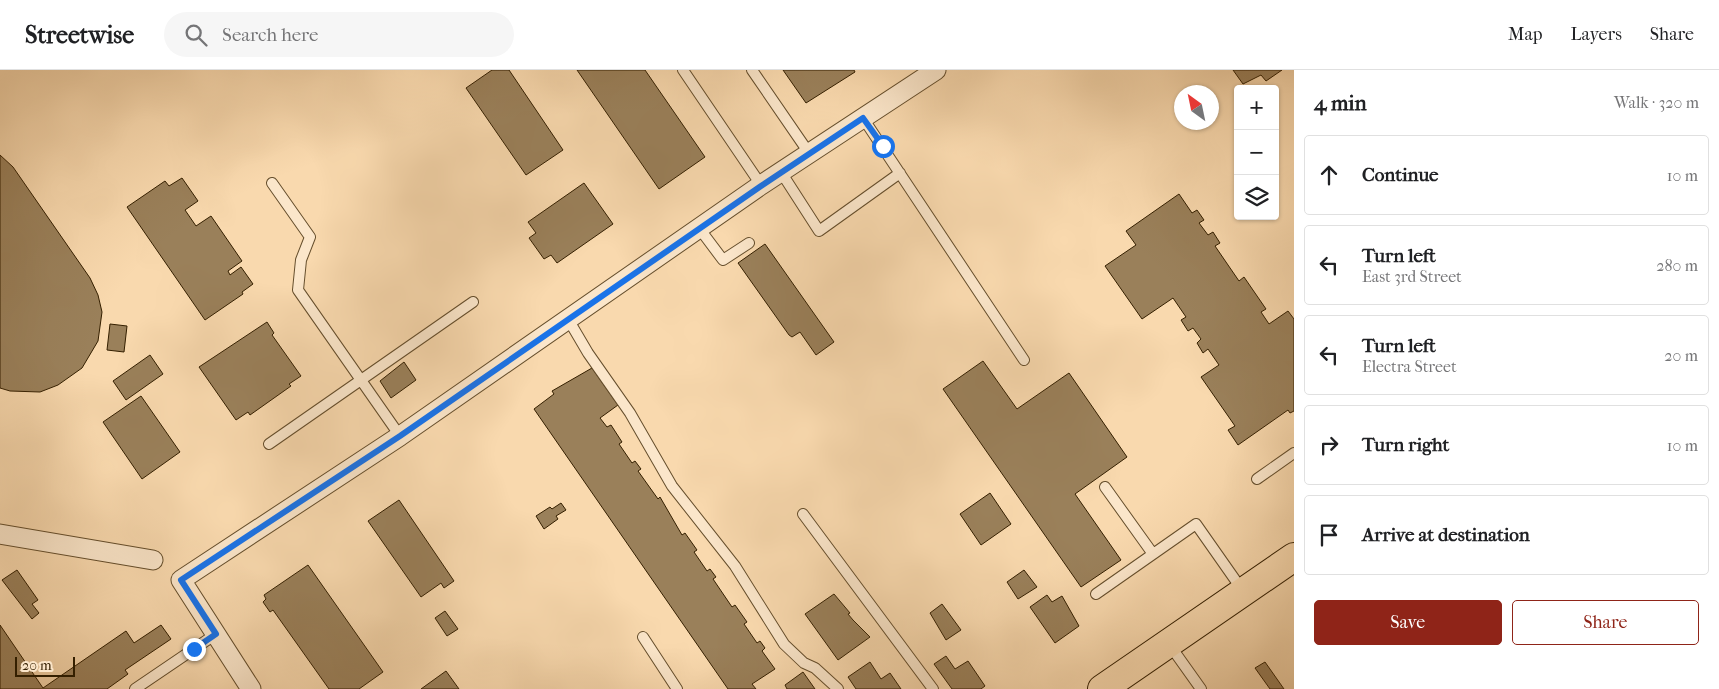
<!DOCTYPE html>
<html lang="en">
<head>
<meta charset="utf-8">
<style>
  body { margin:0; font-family:"IM FELL French Canon",serif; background:#f6f6f6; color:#202124 }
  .controls { position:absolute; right:15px; top:15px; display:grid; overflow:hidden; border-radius:5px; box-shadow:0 1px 4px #0004 }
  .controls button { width:45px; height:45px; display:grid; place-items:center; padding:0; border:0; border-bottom:1px solid #e0e0e0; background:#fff; color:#202124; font:25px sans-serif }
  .compass { position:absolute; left:1174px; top:15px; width:45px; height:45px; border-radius:50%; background:#fff; box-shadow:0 1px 4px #0004; rotate:327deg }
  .scale { position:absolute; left:15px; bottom:12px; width:60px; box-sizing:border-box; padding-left:5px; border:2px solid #341f00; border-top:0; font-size:14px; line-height:18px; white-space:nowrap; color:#341f00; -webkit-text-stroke:4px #fbe6ca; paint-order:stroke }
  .stop { position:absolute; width:15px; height:15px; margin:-11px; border:4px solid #1a73e8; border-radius:50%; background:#fff }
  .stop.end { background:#1a73e8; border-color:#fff; box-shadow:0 1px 5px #0008 }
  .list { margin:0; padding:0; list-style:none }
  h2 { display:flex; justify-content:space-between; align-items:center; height:65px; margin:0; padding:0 20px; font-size:21px }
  h2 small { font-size:16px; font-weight:400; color:#757577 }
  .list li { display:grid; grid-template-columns:32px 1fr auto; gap:15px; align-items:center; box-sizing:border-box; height:80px; margin:0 10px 10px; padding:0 10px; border:1px solid #e0e0e0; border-radius:5px }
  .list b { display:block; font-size:19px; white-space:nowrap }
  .list p { margin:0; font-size:16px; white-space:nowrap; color:#757577 }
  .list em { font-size:16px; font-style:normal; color:#757577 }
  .actions { display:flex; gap:10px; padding:15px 20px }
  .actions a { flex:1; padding:11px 0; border:1px solid #8f2418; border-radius:5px; text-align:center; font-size:18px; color:#8f2418 }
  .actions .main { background:#8f2418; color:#fff }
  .icon { flex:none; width:28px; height:28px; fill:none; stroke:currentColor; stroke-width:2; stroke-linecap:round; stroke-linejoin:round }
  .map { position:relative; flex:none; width:1294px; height:619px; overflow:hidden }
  header { display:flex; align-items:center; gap:30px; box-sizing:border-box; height:70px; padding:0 25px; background:#fff; border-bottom:1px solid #e0e0e0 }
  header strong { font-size:24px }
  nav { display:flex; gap:28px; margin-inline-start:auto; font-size:18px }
  .search { width:350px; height:45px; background:#f6f6f6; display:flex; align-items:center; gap:12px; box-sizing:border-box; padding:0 18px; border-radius:28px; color:#757577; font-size:19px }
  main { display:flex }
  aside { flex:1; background:#fff }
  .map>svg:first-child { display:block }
  .building { fill:#9a805a; stroke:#341f00 }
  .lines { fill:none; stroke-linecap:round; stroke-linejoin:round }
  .service-casing { stroke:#654e2c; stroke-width:12 }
  .minor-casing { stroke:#654e2c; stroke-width:21 }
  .primary-casing { stroke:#341f00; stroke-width:30 }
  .service { stroke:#fbe6ca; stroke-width:10 }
  .minor { stroke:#fbe6ca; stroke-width:19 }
  .primary { stroke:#f9d9ae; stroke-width:28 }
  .route { stroke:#1a73e8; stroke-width:6 }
</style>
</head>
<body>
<header>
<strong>Streetwise</strong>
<div class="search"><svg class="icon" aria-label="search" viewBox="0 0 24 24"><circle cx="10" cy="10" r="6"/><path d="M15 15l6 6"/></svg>Search here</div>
<nav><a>Map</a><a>Layers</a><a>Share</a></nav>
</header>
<main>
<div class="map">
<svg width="1294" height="619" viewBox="0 0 1294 619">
  <rect width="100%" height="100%" fill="#f9d9ae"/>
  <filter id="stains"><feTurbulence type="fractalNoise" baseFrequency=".004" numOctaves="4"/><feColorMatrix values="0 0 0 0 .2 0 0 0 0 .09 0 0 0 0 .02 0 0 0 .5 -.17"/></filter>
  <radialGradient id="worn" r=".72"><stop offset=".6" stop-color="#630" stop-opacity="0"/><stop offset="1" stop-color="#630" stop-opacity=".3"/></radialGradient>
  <path class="building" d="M 492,0 L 509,0 L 563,80 L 526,105 L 466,18 Z
    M 577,0 L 645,0 L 705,87 L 659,119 Z
    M 783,0 L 854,0 L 855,2 L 806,33 Z
    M 1233,0 L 1282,0 L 1266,11 L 1261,5 L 1243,14 Z
    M 0,85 L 13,97 L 90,208 L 98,225 L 102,242 L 98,271 L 82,298 L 58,315 L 40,322 L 10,321 L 0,318 Z
    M 182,108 L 198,131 L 185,140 L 196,156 L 211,146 L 242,191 L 228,201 L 230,205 L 241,197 L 253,214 L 242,222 L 243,224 L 205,250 L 127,137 L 165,111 L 169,116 Z
    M 584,113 L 613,154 L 557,193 L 551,185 L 544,189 L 529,168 L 536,163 L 528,152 Z
    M 1179,124 L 1192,143 L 1197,140 L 1204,150 L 1199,153 L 1208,165 L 1213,162 L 1220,173 L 1215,176 L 1239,211 L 1244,207 L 1266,239 L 1261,242 L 1269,254 L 1288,241 L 1294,249 L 1294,341 L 1290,343 L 1288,340 L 1238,375 L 1228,360 L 1235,356 L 1201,307 L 1219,295 L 1208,279 L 1203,283 L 1197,273 L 1201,269 L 1193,258 L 1188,261 L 1181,250 L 1186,247 L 1173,228 L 1142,249 L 1105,196 L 1136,175 L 1126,161 Z
    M 765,174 L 834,272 L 816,285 L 800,262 L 792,267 L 789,265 L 738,193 Z
    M 267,252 L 274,263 L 272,265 L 301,306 L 289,314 L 291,316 L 250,345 L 248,342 L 236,350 L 199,297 Z
    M 110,254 L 127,256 L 124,282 L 107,280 Z
    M 150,285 L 163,304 L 126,330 L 113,311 Z
    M 983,291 L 1017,339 L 1069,303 L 1127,387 L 1075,424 L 1121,490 L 1081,517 L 943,319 Z
    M 404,292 L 416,310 L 391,328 L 380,311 Z
    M 592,298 L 618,335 L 600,348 L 607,357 L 611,355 L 622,372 L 619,374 L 632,393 L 635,391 L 641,399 L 638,401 L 658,429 L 660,427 L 682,465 L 685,463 L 697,480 L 694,482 L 707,501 L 710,499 L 716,507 L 713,509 L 732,537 L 735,535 L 747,552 L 744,554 L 757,573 L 760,571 L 765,578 L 762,581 L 775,599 L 752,614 L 756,619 L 728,619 L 534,339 L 554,324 L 552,321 Z
    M 141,326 L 180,382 L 142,409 L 103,352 Z
    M 990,423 L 1011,454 L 981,475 L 960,444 Z
    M 399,430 L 454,511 L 444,518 L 441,513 L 421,527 L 368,451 Z
    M 561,433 L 566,440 L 556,446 L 558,449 L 544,459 L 536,446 L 550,437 L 552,439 Z
    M 308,495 L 383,602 L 359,619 L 329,619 L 273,540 L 270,542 L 263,532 L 266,529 L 264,525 Z
    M 17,500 L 38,530 L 32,534 L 39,543 L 32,549 L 2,510 Z
    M 1024,500 L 1037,517 L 1018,529 L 1007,512 Z
    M 834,524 L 850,543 L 848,544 L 853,550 L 870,567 L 838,590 L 805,544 Z
    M 1047,525 L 1052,532 L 1062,526 L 1079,556 L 1055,573 L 1030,537 Z
    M 942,534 L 961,560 L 946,570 L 930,543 Z
    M 445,541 L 458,559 L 447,566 L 435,548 Z
    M 0,555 L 43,618 L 126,561 L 134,573 L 161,555 L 171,569 L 125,600 L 128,604 L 107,619 L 0,619 Z
    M 946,586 L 955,599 L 968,591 L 985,616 L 981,619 L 952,619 L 934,594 Z
    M 870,592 L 881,609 L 890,603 L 901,619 L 856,619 L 848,607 Z
    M 1265,592 L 1284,619 L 1270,619 L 1255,598 Z
    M 446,601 L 459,619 L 421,619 Z
    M 803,602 L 815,619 L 787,619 L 785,615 Z"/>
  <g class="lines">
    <defs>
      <path id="service" d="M 683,0 L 761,115
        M 752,0 L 809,83
        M 863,48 L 1024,290
        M 781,102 L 819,161 L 900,103
        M 272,113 L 310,167 L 301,190 L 298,220 L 400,366
        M 699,158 L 723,190 L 749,173
        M 568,249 L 588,283 L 630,343 L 672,416 L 735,496 L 784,574 L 804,593 L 815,598 L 838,619
        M 269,374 L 473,232
        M 1257,409 L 1294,383
        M 1105,417 L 1153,484
        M 803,444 L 933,619
        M 1096,524 L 1196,454 L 1243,521
        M 643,567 L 677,619
        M 1169,574 L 1201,619
        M 135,619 L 216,564"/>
      <path id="minor" d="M 0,464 L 153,490
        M 251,619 L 181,510 L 400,366 L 761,115 L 936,0"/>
      <path id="primary" d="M 1102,619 L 1294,487"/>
    </defs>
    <use href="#service" class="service-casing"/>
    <use href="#minor" class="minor-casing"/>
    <use href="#primary" class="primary-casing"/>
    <use href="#service" class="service"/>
    <use href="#minor" class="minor"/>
    <use href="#primary" class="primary"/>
  </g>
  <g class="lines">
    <path class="route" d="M 194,579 L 216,564 L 181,510 L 400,366 L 761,116 L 863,48 L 883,76"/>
  </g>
  <rect width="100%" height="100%" filter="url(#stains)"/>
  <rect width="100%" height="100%" fill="url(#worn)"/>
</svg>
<div class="controls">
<button>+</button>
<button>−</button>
<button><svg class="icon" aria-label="layers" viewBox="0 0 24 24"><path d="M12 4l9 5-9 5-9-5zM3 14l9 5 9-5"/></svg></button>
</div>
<svg class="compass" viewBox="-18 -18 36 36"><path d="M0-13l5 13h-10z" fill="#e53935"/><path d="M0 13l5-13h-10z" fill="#757577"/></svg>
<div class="scale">20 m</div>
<div class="stop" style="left:883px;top:76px"></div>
<div class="stop end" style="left:194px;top:579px"></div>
</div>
<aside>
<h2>4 min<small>Walk · 320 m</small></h2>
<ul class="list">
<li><svg class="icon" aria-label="ahead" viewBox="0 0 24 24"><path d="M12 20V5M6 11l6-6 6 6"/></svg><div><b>Continue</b></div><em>10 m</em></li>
<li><svg class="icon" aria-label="left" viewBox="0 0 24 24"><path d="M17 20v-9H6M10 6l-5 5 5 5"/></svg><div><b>Turn left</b><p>East 3rd Street</p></div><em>280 m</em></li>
<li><svg class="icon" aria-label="left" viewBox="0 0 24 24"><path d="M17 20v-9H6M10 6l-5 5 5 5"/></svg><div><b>Turn left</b><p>Electra Street</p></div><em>20 m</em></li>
<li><svg class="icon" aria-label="right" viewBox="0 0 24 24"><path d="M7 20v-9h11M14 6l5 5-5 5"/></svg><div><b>Turn right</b></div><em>10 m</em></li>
<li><svg class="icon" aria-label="arrive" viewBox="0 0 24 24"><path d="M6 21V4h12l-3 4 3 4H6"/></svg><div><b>Arrive at destination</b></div></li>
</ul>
<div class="actions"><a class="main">Save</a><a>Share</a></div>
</aside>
</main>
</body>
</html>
